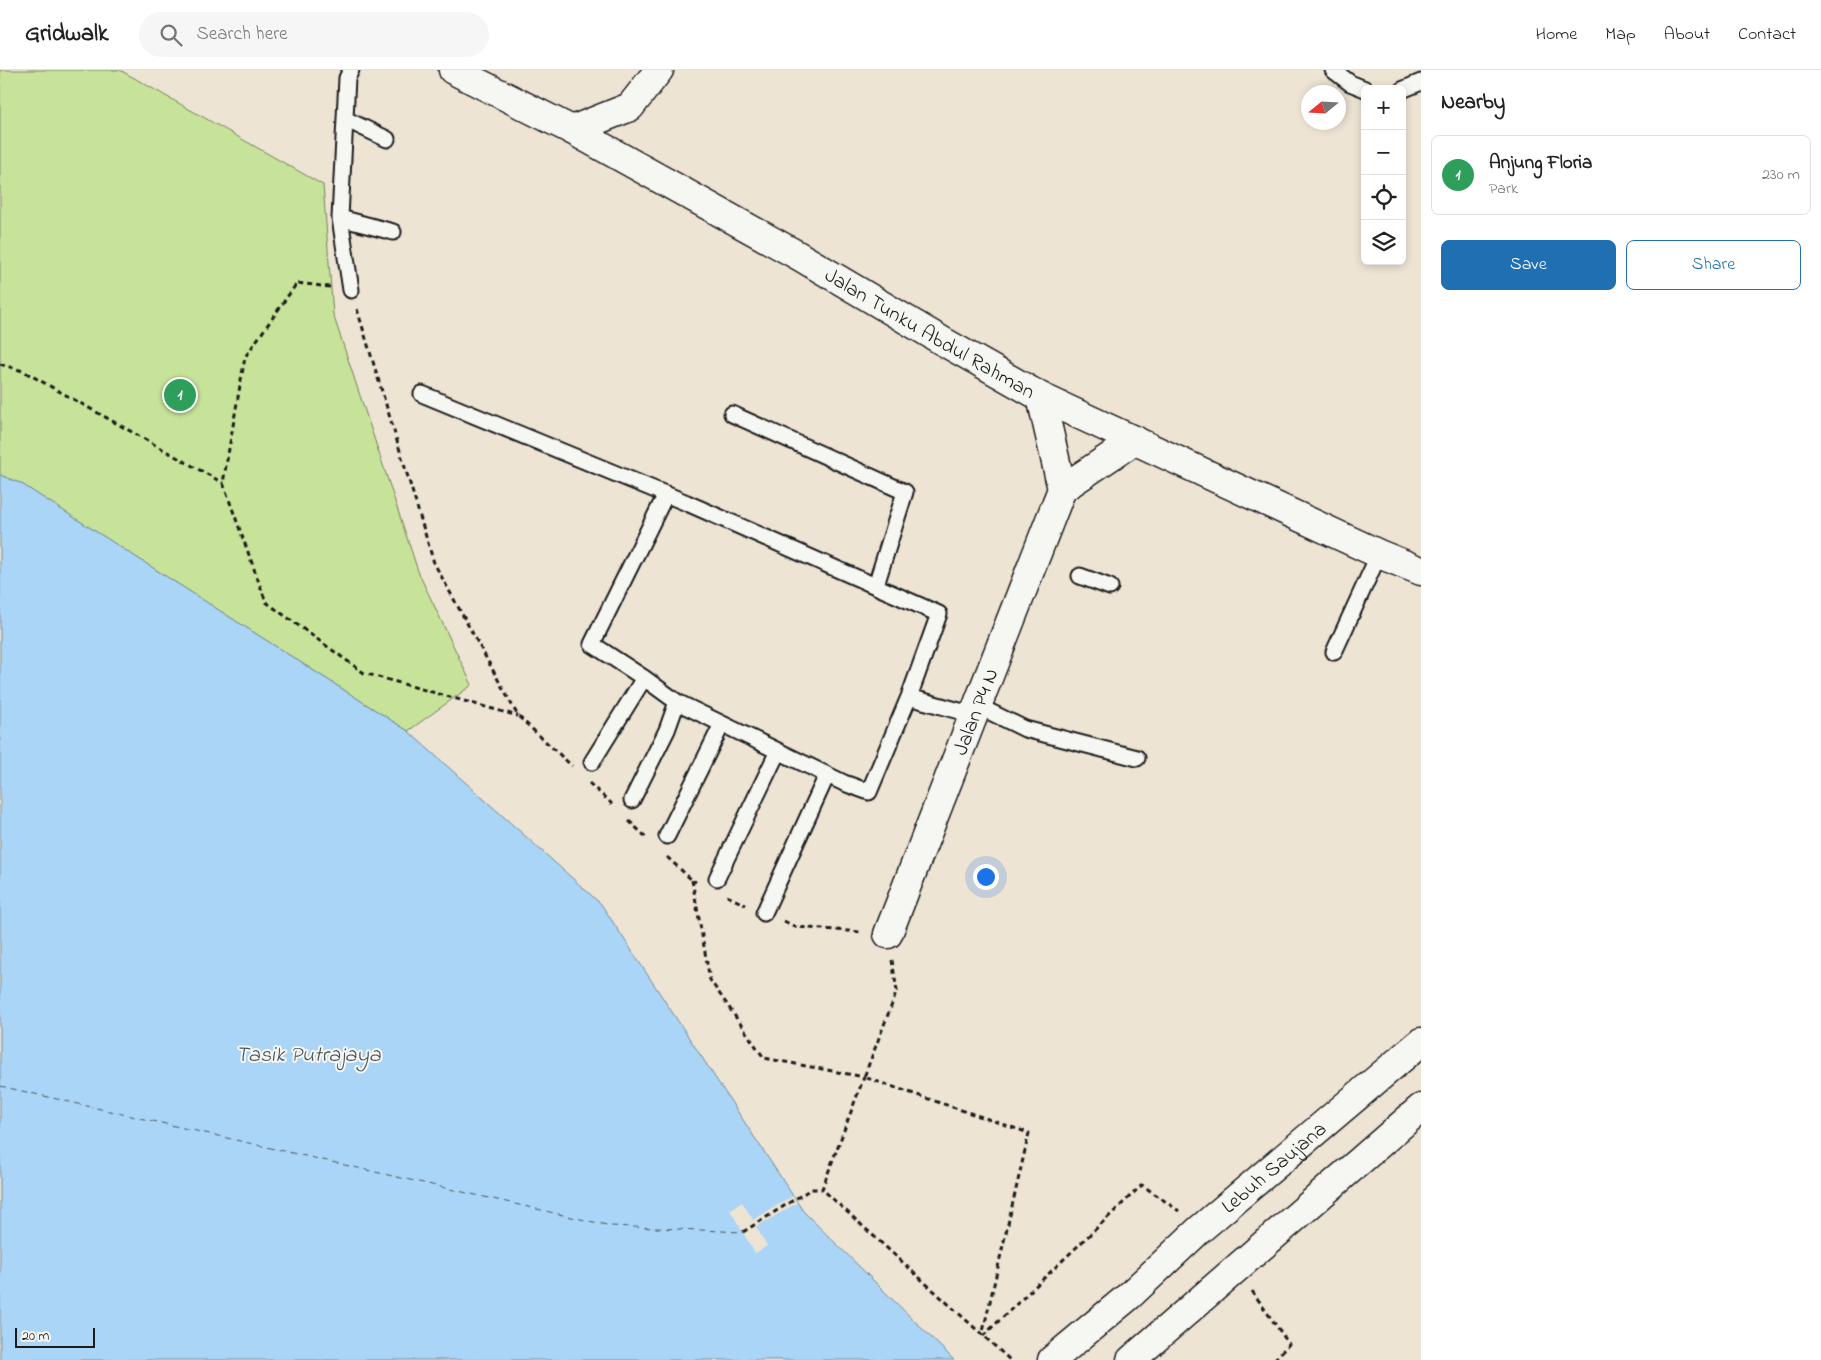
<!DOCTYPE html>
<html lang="en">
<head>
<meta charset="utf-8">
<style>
  body { margin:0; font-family:"Indie Flower",sans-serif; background:#f6f6f6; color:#222 }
  .controls { position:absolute; right:15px; top:15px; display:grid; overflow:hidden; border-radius:8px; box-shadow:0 2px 8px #0003 }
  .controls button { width:45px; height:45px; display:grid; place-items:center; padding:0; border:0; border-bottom:1px solid #e0e0e0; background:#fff; color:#222; font:25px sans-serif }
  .compass { position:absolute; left:1301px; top:15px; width:45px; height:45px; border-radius:50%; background:#fff; box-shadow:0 2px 8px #0003; rotate:252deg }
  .scale { position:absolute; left:15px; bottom:12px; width:80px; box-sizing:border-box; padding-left:5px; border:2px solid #1c1c1c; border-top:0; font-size:14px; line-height:18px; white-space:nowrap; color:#1c1c1c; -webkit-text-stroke:4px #f6f6f2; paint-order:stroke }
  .you { position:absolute; left:985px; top:806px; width:18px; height:18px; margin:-12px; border:4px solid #fff; border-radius:50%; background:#1a73e8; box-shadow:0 0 0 8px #1a73e833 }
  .badge { display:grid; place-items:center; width:32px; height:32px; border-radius:50%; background:#1f6fb2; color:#fff; font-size:16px; font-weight:700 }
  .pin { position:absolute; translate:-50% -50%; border:2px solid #fff; box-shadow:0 1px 5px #0006 }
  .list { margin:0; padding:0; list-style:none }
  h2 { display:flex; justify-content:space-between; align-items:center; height:65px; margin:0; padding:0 20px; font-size:21px }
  h2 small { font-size:16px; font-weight:400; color:#767676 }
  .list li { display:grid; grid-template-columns:32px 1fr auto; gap:15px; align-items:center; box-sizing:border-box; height:80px; margin:0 10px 10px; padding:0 10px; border:1px solid #e0e0e0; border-radius:8px }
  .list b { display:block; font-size:19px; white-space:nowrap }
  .list p { margin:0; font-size:16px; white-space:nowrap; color:#767676 }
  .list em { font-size:16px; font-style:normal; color:#767676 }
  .actions { display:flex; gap:10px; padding:15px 20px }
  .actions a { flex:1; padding:11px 0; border:1px solid #1f6fb2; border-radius:8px; text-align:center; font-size:18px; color:#1f6fb2 }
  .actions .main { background:#1f6fb2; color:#fff }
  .icon { flex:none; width:28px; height:28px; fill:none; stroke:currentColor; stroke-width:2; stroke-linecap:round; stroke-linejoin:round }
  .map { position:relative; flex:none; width:1421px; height:1290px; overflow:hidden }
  header { display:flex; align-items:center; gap:30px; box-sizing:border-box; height:70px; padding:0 25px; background:#fff; border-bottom:1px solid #e0e0e0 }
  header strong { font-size:24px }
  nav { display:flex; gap:28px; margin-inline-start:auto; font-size:18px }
  .search { width:350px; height:45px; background:#f6f6f6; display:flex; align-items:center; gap:12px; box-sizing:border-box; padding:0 18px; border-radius:28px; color:#767676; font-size:19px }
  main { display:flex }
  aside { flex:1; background:#fff }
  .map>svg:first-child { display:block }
  .green { fill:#c7e39a; stroke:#72805b }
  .water { fill:#abd5f6; stroke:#728b9f }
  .pier { fill:#eee4d4 }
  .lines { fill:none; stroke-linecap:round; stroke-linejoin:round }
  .ferry { stroke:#47545d; stroke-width:1; stroke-dasharray:6 5; stroke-linecap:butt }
  .lane-casing { stroke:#1c1c1c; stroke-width:19 }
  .street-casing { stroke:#1c1c1c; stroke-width:31 }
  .secondary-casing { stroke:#1c1c1c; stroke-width:31 }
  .primary-casing { stroke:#1c1c1c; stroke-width:31 }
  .path { stroke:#1c1c1c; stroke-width:3; stroke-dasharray:5 4; stroke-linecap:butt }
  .lane { stroke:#f6f6f2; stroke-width:15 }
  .street { stroke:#f6f6f2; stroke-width:28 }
  .secondary { stroke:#f6f6f2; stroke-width:28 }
  .primary { stroke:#f6f6f2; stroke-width:28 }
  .labels { text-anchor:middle; stroke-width:4; stroke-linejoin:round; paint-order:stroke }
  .street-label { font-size:21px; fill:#1c1c1c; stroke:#f6f6f2 }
  .water-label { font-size:22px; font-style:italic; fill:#47545d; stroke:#f6f6f2 }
</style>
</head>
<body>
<header>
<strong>Gridwalk</strong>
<div class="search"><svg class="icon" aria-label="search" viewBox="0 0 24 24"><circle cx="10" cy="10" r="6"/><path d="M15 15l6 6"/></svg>Search here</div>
<nav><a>Home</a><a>Map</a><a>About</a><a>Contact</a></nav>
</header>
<main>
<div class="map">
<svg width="1421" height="1290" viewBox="0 0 1421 1290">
  <rect width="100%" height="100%" fill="#eee4d4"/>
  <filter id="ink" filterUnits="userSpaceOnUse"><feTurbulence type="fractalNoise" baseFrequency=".02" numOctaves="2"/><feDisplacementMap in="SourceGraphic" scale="10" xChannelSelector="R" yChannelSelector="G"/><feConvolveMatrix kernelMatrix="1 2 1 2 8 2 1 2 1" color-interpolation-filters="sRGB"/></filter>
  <g filter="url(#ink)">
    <path class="green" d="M 0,0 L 120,0 L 323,115 L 333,244 L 419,504 L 472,615 L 408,661 L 20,413 L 0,405 Z"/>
    <path class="water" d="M 0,405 L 20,413 L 408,661 L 601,834 L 803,1141 L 954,1290 L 0,1290 Z"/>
    <path class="pier" d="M 793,1126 L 797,1133 L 756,1157 L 767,1176 L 755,1183 L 730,1140 L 742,1132 L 753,1150 Z"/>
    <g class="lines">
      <path class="ferry" d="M 0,1016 L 611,1156 L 743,1162"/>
      <defs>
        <path id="lane" d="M 351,0 L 347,8 L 340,148 L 351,220
          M 1333,0 L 1350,13 L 1365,19
          M 1402,20 L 1421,12
          M 345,49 L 387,69
          M 340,148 L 393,162
          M 422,324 L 687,433 L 939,544 L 909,627 L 869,722 L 844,713 L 677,632
          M 732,344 L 905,422 L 876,515
          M 1080,506 L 1110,517
          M 1334,582 L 1379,484
          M 909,627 L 974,645
          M 978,636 L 1025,659 L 1137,688
          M 592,692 L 644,608
          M 632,730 L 667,660 L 677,632 L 644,608 L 592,574 L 666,424
          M 667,766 L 722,654
          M 717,808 L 778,681
          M 764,843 L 827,705"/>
        <g id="street">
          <path d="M 1041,327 L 1062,419"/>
          <path id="s1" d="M 888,864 L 1062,419 L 1135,370"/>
        </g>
        <g id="secondary">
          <path id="s2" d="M 453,0 L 572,60 L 799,186 L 944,272 L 1041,327 L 1379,484 L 1421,501"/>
          <path d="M 572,60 L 630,37 L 659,0"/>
        </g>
        <g id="primary">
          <path id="s3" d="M 1052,1290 L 1129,1226 L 1199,1160 L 1421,972"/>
          <path d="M 1131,1290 L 1421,1038"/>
        </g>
      </defs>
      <use href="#lane" class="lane-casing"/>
      <use href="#street" class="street-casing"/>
      <use href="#secondary" class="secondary-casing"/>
      <use href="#primary" class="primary-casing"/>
      <path class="path" d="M 330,217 L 297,213 L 245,287 L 223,413 L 266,532 L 364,603 L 518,646
        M 357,239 L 434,493 L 518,646 L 572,696
        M 0,294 L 23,301 L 223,413
        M 589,713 L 612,734
        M 629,751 L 646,767
        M 667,787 L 692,810 L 696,812
        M 692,810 L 710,910 L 764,988 L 864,1007 L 822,1119 L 1010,1290
        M 727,826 L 746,835
        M 784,851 L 796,857 L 861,862
        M 892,890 L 897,921 L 864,1007 L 1029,1063 L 982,1266
        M 743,1162 L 811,1119 L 822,1119
        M 1252,1221 L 1289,1274 L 1274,1290
        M 983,1266 L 1142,1115 L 1179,1141"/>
      <use href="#lane" class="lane"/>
      <use href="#street" class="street"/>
      <use href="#secondary" class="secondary"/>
      <use href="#primary" class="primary"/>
    </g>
  </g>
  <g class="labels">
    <g class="street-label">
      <text dy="7" stroke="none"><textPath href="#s2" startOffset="545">Jalan Tunku Abdul Rahman</textPath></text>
      <text dy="7" stroke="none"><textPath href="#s1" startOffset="239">Jalan P4 N</textPath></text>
      <text dy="7" stroke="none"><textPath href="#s3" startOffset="294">Lebuh Saujana</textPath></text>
    </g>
    <g class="water-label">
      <text x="308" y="991">Tasik Putrajaya</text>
    </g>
  </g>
</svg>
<div class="controls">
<button>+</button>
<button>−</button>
<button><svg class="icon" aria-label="locate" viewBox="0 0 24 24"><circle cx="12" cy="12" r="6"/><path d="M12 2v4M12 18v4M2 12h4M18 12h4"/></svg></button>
<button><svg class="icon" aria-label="layers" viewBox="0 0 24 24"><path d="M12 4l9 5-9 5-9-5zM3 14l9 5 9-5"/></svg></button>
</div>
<svg class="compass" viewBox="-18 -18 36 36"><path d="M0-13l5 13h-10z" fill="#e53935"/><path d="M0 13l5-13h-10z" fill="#767676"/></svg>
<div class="scale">20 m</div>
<div class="you"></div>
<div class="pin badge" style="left:180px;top:325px;background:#2e9e5b">1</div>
</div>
<aside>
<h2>Nearby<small></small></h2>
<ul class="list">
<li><span class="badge" style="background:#2e9e5b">1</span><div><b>Anjung Floria</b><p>Park</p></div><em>230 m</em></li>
</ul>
<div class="actions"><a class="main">Save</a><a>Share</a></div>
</aside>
</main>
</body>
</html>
